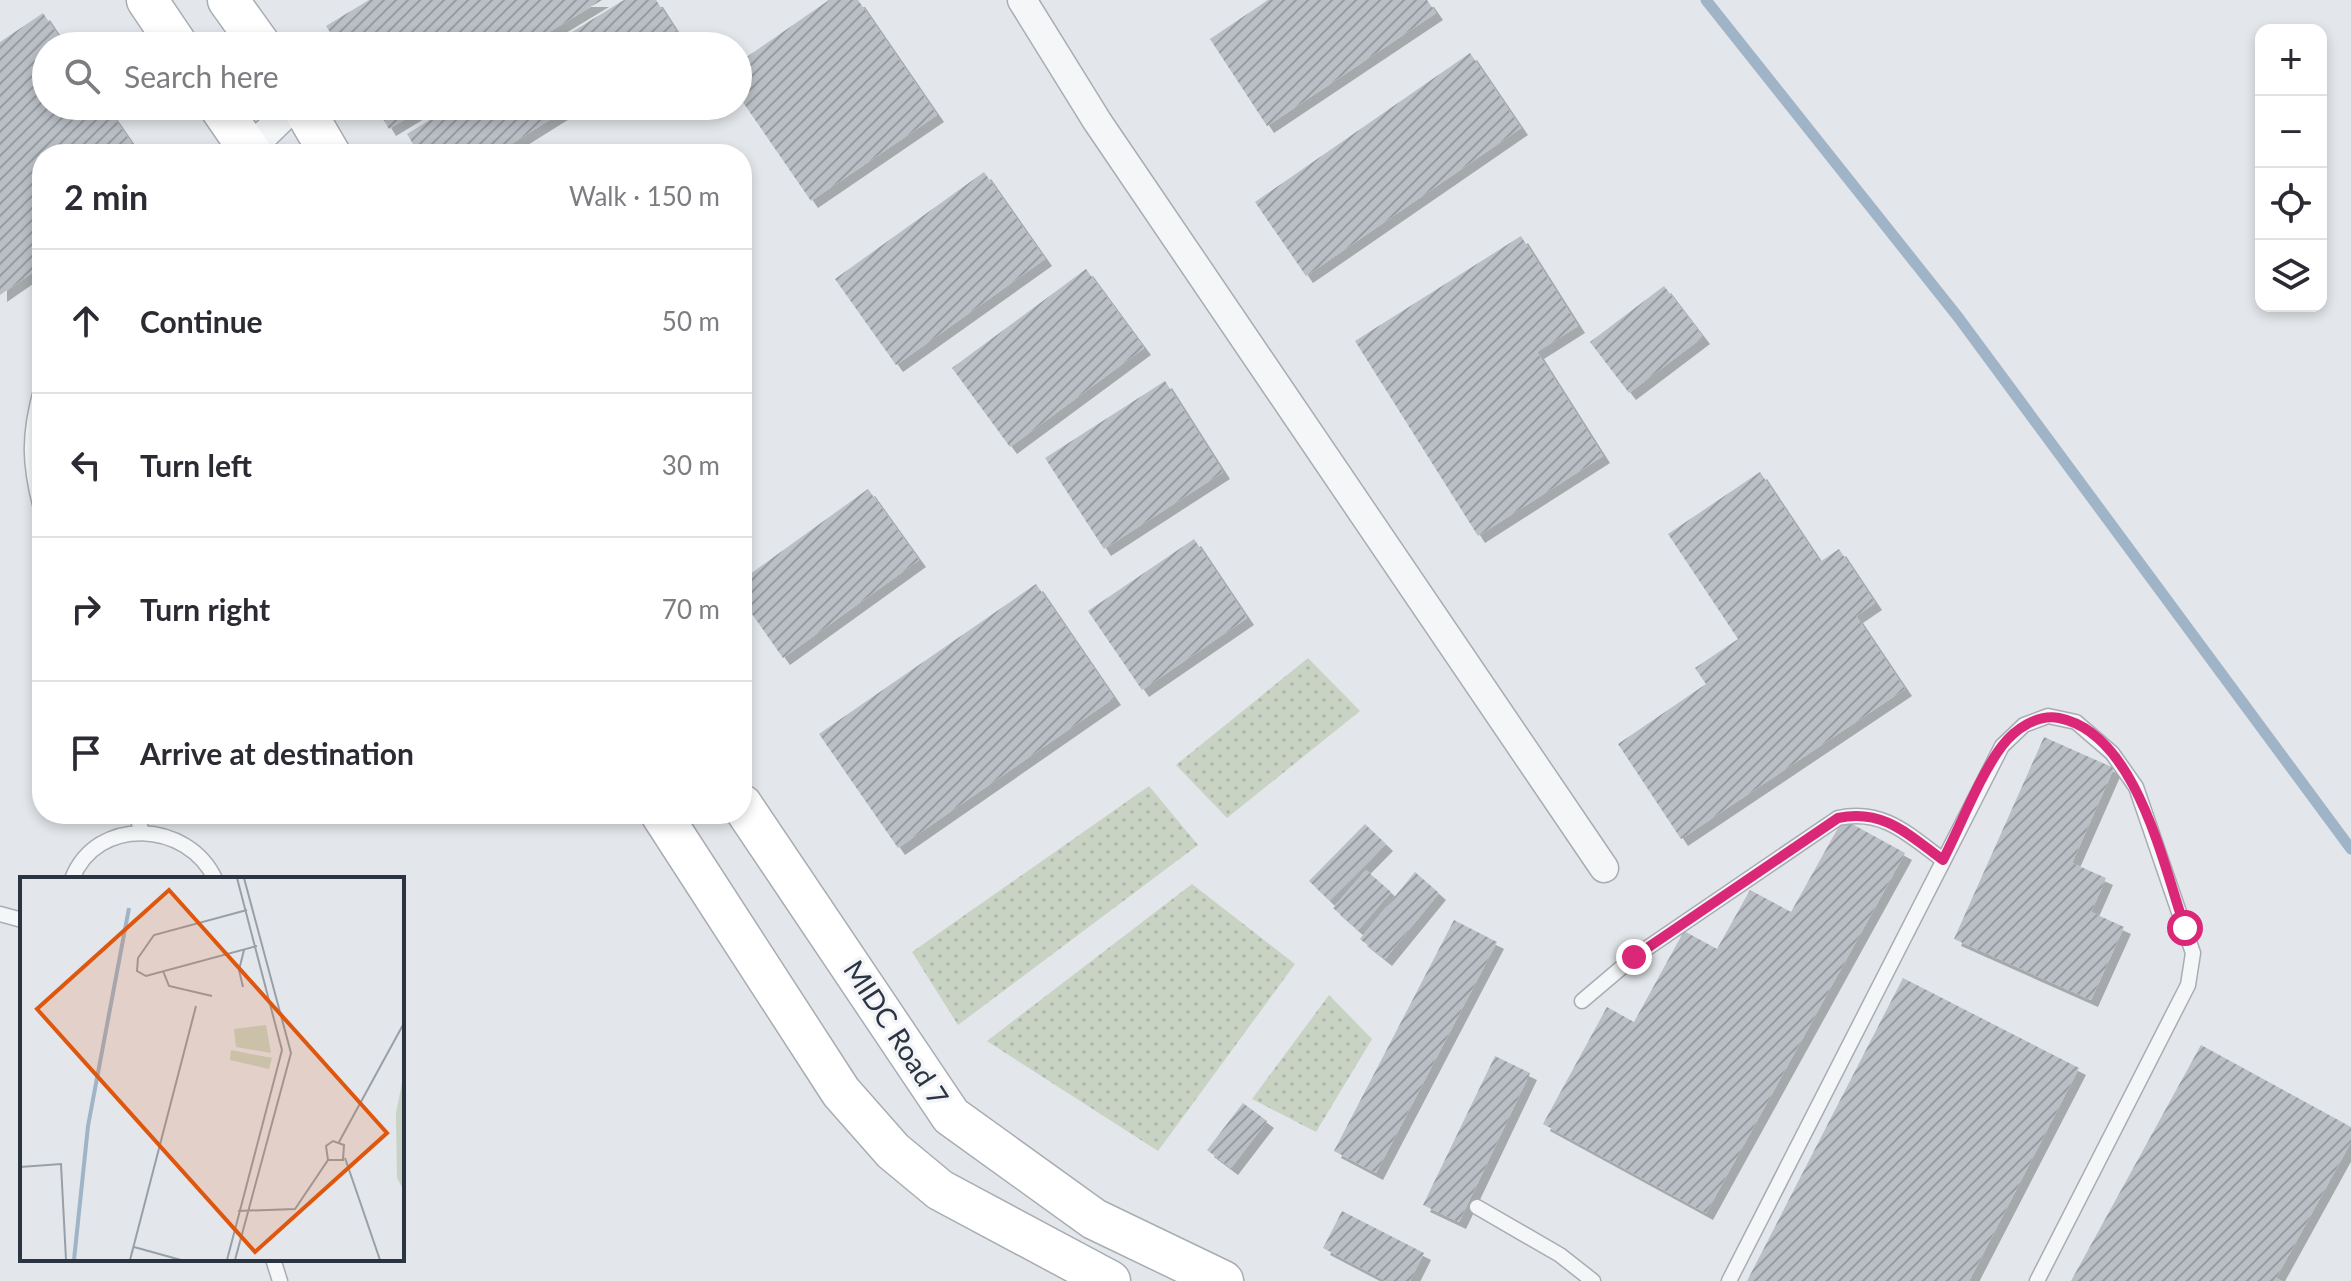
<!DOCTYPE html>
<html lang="en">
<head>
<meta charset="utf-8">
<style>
  body { margin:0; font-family:Lato,sans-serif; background:#f2f2f3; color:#2b2b33 }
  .controls { position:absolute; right:24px; top:24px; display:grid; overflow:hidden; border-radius:16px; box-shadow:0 4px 12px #0003 }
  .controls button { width:72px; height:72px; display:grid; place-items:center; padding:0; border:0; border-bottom:2px solid #e1e1e2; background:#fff; color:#2b2b33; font:40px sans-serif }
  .stop { position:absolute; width:24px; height:24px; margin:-18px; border:6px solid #db2777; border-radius:50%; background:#fff }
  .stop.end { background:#db2777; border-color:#fff; box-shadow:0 2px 8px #0008 }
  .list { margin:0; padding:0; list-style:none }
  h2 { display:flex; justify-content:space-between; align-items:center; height:104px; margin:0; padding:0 32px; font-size:34px }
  h2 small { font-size:26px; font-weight:400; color:#7c7c81 }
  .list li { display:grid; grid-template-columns:52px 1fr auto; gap:24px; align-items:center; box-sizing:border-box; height:144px; padding:0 32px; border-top:2px solid #e1e1e2 }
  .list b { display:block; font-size:30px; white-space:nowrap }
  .list em { font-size:26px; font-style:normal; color:#7c7c81 }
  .icon { flex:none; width:44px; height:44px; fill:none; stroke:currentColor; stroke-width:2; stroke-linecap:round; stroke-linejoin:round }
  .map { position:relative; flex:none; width:2351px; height:1281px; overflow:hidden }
  .search { position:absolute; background:#fff; box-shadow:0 4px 12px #0003; left:32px; top:32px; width:720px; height:88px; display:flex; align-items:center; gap:20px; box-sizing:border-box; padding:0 28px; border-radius:44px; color:#7c7c81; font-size:30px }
  .panel { position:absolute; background:#fff; box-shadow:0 4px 12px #0003; left:32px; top:144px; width:720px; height:680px; border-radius:32px }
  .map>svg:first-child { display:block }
  .grass { fill:url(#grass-dots) }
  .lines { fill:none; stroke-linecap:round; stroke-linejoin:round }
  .stream { stroke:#a0b4c7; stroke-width:11 }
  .building { fill:url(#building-hatch); filter:url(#shadow) }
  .lane-casing { stroke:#a8adb4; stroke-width:17 }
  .street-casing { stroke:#a8adb4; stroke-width:31 }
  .secondary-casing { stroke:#a8adb4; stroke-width:43 }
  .lane { stroke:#f5f6f8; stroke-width:14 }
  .street { stroke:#f5f6f8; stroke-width:28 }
  .secondary { stroke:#fff; stroke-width:40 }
  .route { stroke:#db2777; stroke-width:10 }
  .labels { text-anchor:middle; stroke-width:7; stroke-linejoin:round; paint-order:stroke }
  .street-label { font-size:28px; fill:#2b3441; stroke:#f2f4f7 }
  .inset-river { fill:none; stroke:#a0b4c7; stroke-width:4 }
  .inset-road { fill:none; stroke:#999fa6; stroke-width:2 }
  .view { fill:#df570f; fill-opacity:0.15; stroke:#df570f; stroke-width:4 }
  .inset-edge { fill:none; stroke:#2b3441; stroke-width:4 }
</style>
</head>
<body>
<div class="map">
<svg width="2351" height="1281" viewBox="0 0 2351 1281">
  <defs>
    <pattern id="grass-dots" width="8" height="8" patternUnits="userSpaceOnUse" patternTransform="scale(2)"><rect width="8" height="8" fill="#c8d3c4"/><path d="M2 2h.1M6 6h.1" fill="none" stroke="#acb6aa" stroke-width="1.8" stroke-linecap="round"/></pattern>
    <pattern id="building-hatch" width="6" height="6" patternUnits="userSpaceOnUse" patternTransform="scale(2)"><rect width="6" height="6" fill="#babfc6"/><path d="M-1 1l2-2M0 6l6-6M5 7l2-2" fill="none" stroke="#979ca2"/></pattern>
    <filter id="shadow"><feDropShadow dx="7" dy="7" stdDeviation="0" flood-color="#0004"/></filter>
  </defs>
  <rect width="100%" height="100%" fill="#e3e6ea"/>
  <path class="grass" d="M 1308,658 L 1360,711 L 1227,818 L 1176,765 Z
    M 1149,786 L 1198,845 L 958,1025 L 912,952 Z
    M 1192,884 L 1295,964 L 1158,1151 L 987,1041 Z
    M 1329,995 L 1372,1039 L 1316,1132 L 1252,1099 Z"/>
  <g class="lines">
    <path class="stream" d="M 1706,0 L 1958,317 L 2351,849"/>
  </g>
  <path class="building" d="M 369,0 L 602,0 L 526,46 L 339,46 L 326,26 Z
    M 624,0 L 656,0 L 681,39 L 669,46 L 549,46 Z
    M 829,0 L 858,0 L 937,115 L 811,201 L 738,95 L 738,63 Z
    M 1268,0 L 1427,0 L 1436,13 L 1267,126 L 1210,39 Z
    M 43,13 L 65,46 L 46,46 L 46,106 L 106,106 L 139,154 L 42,154 L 42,266 L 0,295 L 0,42 Z
    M 1470,53 L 1521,128 L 1306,276 L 1255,202 Z
    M 375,106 L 427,106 L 389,129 Z
    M 452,106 L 572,106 L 495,154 L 419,154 L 407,134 Z
    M 984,172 L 1045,259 L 896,365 L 835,279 Z
    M 1521,236 L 1578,326 L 1537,352 L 1603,456 L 1478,536 L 1355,341 Z
    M 1086,269 L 1144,348 L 1010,447 L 952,368 Z
    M 1664,286 L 1703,337 L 1629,393 L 1590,342 Z
    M 1165,381 L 1223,472 L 1104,549 L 1045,458 Z
    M 1760,472 L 1820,562 L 1839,549 L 1875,603 L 1856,616 L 1905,689 L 1681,839 L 1618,744 L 1706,684 L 1695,668 L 1738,639 L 1668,534 Z
    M 868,489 L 919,560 L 783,658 L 742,600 L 742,580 Z
    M 1194,539 L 1247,618 L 1142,690 L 1088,611 Z
    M 1036,584 L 1114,698 L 898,848 L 819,734 Z
    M 2044,737 L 2114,768 L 2072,863 L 2106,878 L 2091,912 L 2124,927 L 2091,1000 L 1954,939 Z
    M 1843,819 L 1905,853 L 1706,1213 L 1543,1124 L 1607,1007 L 1634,1022 L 1684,931 L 1717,949 L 1750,890 L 1791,912 Z
    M 1365,824 L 1386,844 L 1330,901 L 1309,881 Z
    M 1366,870 L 1391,892 L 1358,930 L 1333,908 Z
    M 1415,872 L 1439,893 L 1385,959 L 1360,939 Z
    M 1454,920 L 1497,942 L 1376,1173 L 1334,1151 Z
    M 1903,978 L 2079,1068 L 1969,1281 L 1747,1281 Z
    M 2201,1045 L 2351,1127 L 2351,1142 L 2276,1278 L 2282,1281 L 2071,1281 Z
    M 1495,1056 L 1530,1073 L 1459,1222 L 1423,1205 Z
    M 1243,1103 L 1267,1121 L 1231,1168 L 1207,1150 Z
    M 1342,1211 L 1424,1253 L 1410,1281 L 1386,1281 L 1323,1248 Z"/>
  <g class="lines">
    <defs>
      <path id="lane" d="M 42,387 C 28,435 29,465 42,512
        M 136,814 L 142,832
        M 72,879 C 97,815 188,821 215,879
        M 0,914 L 22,920
        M 1582,1001 L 1634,957 L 1838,818 C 1883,808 1909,835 1943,860
        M 1477,1207 L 1560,1255 L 1593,1281
        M 273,1259 L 280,1281
        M 1729,1281 L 2002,746 L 2024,725 L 2048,716 L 2076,722 L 2112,753 L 2136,787 L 2193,953 L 2188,985 L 2037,1281"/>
      <path id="street" d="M 1022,0 L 1097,121 L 1604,868
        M 250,149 L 294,106"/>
      <path id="secondary" d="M 147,0 L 178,46
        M 228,0 L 261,46
        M 219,106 L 252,154
        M 302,106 L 330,154
        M 742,805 L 951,1116 L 1094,1219 L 1223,1281
        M 661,814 L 841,1092 L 893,1151 L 940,1190 L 1110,1281"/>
    </defs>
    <use href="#lane" class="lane-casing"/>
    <use href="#street" class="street-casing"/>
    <use href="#secondary" class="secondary-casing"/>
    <use href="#lane" class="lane"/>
    <use href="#street" class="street"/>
    <use href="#secondary" class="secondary"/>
  </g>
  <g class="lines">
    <path class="route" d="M 1634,957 L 1838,818 C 1883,808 1909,835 1943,860 C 1960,827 1980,775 2002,746 C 2015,729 2037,714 2059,718 C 2136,733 2163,864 2185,928"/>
  </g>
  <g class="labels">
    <g class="street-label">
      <text transform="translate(896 1033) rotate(57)" y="10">MIDC Road 7</text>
    </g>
  </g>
  <g transform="translate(20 877)">
    <rect width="384" height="384" fill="#e3e6ea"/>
    <path d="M 246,148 L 251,176 L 216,170 L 214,152 ZM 211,173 L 252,181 L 249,192 L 210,183 Z" fill="#c8d3c4"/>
    <path d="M 384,196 L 384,314 L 377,301 L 376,236 Z" fill="#c8d3c4"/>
    <path class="inset-river" d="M 54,383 L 68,249 L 109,31"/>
    <path class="inset-road" d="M 227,33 L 134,58 L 118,81 L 117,94 L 126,99 L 237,69M 143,94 L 149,109 L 192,119M 223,110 L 219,93 L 224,73M 319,265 L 384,146M 325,281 L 360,383M 0,290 L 41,287 L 46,383M 218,334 L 275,332 L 308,283 L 306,269 L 313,264 L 324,268 L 323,283 L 308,283M 114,370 L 161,383M 110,383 L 176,129M 207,383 L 262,173 L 217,1M 215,383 L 271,176 L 224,1"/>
    <path class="view" d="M 149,13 L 367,256 L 235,375 L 17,132 Z"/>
    <rect width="384" height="384" class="inset-edge"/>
  </g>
</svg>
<div class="controls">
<button>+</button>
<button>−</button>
<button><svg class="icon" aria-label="locate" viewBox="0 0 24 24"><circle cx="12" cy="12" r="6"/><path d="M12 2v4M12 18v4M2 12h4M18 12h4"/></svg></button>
<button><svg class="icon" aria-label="layers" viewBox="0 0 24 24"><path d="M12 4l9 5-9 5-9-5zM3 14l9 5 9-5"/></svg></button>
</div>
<div class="stop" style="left:2185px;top:928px"></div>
<div class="stop end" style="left:1634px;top:957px"></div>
<div class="search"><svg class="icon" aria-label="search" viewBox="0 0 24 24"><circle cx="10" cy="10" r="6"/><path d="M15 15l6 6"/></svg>Search here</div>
<section class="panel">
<h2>2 min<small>Walk · 150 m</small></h2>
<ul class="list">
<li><svg class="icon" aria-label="ahead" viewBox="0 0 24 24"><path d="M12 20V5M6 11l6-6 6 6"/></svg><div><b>Continue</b></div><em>50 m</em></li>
<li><svg class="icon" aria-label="left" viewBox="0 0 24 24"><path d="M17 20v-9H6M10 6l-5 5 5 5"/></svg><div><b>Turn left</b></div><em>30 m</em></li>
<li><svg class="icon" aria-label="right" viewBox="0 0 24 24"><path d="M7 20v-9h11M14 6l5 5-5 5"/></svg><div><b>Turn right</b></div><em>70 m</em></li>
<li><svg class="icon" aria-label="arrive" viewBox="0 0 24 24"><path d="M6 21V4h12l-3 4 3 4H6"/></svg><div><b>Arrive at destination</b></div></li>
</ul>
</section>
</div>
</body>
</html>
